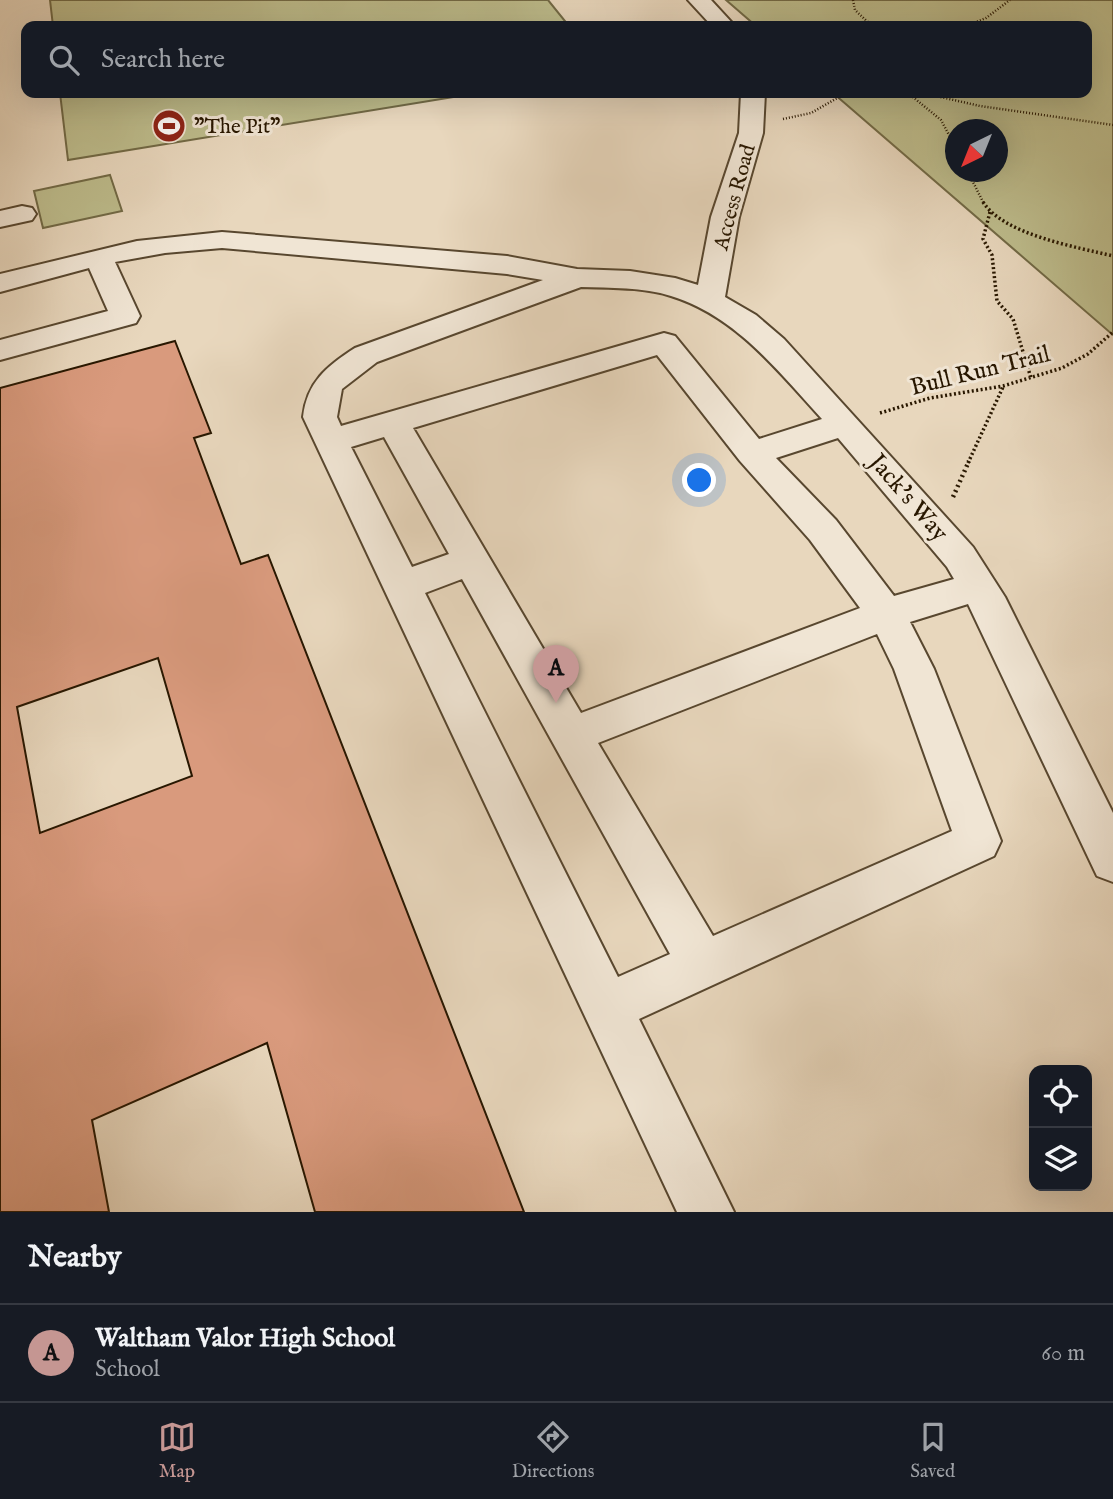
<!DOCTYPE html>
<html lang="en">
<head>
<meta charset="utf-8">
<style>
  body { margin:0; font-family:"IM FELL English",serif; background:#20242c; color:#f1f3f6 }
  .controls { position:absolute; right:21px; bottom:21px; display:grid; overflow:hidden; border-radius:14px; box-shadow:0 7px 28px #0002 }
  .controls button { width:63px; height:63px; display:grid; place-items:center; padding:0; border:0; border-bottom:2px solid #363941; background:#171b24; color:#f1f3f6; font:35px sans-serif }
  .compass { position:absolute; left:945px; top:119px; width:63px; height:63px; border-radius:50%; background:#171b24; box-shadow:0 7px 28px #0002; rotate:223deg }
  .you { position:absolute; left:700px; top:481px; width:24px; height:24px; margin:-18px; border:5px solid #fff; border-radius:50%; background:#1a73e8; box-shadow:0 0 0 10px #1a73e833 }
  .badge { display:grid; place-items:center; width:46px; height:46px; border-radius:50%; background:#c59692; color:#111; font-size:23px; font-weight:700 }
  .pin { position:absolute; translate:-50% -58px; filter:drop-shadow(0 2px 4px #0008) }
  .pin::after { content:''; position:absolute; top:37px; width:24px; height:21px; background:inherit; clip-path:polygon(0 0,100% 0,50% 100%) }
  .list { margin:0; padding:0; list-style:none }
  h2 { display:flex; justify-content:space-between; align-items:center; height:91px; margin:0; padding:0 28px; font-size:30px }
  h2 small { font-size:23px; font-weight:400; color:#9ea1a6 }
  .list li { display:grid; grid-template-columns:46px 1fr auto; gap:21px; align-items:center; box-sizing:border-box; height:98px; padding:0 28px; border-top:2px solid #363941 }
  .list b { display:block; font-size:26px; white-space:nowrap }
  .list p { margin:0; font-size:23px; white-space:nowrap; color:#9ea1a6 }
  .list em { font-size:23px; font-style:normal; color:#9ea1a6 }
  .icon { flex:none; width:38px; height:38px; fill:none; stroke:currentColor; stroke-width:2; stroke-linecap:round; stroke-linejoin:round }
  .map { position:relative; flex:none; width:1113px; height:1212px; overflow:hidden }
  .search { position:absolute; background:#171b24; box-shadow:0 7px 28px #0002; left:21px; right:21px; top:21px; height:77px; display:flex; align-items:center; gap:18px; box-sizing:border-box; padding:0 24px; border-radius:14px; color:#9ea1a6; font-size:26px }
  .sheet { height:189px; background:#171b24 }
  nav { display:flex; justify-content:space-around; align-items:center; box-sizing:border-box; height:98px; border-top:2px solid #363941; background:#171b24; font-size:19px; color:#9ea1a6 }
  nav a { display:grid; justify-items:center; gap:4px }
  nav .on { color:#c59692 }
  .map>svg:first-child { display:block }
  .green { fill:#bdbc8c; stroke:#726a46; stroke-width:2; fill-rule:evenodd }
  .building { fill:#d99a7d; stroke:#281700; stroke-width:2; fill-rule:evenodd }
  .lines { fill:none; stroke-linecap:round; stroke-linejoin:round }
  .minor-casing { stroke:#58472f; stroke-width:4 }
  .path-far2 { stroke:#281700; stroke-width:2.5; stroke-dasharray:1 2; stroke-linecap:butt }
  .path-far1 { stroke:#281700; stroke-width:3.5; stroke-dasharray:2 2.5; stroke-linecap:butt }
  .path { stroke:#281700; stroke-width:4.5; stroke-dasharray:2 3.5; stroke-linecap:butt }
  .minor { fill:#f0e5d4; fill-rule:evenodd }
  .labels { text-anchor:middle; stroke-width:6; stroke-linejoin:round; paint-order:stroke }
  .far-poi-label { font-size:21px; fill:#281700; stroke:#f0e5d4; text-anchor:start }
  .far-street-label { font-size:21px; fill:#281700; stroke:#f0e5d4 }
  .street-label { font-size:24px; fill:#281700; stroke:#f0e5d4 }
</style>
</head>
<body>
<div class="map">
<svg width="1113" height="1212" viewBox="0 0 1113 1212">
  <rect width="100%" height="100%" fill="#e8d7bd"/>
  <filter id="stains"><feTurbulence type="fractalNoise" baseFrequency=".00286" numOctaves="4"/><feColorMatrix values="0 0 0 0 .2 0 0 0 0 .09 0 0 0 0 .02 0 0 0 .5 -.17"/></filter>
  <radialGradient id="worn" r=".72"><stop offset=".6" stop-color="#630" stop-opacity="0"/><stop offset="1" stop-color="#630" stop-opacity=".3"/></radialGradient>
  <path class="green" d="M 50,0 L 548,0 L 569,26 L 53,26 Z
    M 726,0 L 1113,0 L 1113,335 L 833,93 L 1087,93 L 1087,26 L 756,26 ZM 956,130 L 998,130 L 998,172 L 956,172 Z
    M 60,93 L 478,93 L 68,160 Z
    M 110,175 L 122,211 L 43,228 L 34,191 Z"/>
  <path class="building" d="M 175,341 L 211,433 L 194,438 L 241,564 L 268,555 L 524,1212 L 315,1212 L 267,1043 L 92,1120 L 109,1212 L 0,1212 L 0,388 ZM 158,658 L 192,776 L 40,833 L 17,707 Z"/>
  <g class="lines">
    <defs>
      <path id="minor" d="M 688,0 L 711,0 L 735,26 L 712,26 Z
        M 741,93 L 765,93 L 763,133 L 739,217 L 725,297 L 756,315 L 784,339 L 973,547 L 1005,597 L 1113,813 L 1113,882 L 1097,876 L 968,604 L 910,622 L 934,669 L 1001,841 L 994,856 L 639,1019 L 734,1212 L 677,1212 L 303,417 C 307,382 327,366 355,348 L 543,280 L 507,274 L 222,248 L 165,253 L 115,262 L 140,316 L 136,323 L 0,360 L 0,340 L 108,311 L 89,268 L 0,292 L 0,274 L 137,241 L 222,232 L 507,256 L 577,269 L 630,271 L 675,278 L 698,285 L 711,217 L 739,133 ZM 581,287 C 610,288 643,287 671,296 C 736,316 778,371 822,419 L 759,439 L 675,336 L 664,333 L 341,426 L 337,417 L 342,389 L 377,362 ZM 657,355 L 740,461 L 810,540 L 860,608 L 581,713 L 413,428 ZM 384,437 L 449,554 L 412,567 L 351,447 ZM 838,438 L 947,567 L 954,579 L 894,596 L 836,520 L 776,458 ZM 462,579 L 670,954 L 618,977 L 425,593 ZM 877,634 L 894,669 L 952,831 L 713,936 L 598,743 Z
        M 22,206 L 32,208 L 36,214 L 32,220 L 0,227 L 0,211 Z"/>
    </defs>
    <use href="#minor" class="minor-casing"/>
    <path class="path-far2" d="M 853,0 L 855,10 L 872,26
      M 966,26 L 986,18 L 1010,0
      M 908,93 L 941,120 L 956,148
      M 923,93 L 980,106 L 1113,125
      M 783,119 L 811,113 L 846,93
      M 968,172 L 984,204"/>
    <path class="path-far1" d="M 983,202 C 1004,235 1077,247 1113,256
      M 990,212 L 983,239 L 992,255 L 997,301 L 1013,319 L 1031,378
      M 880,413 L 930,398 L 1003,386 L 1062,368 L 1088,354 L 1113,332
      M 968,463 L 1003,387"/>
    <path class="path" d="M 953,497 L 969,461"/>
    <use href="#minor" class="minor"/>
  </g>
  <defs>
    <symbol id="stadium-disc" viewBox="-11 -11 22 22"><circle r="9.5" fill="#8f2418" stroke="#f0e5d4"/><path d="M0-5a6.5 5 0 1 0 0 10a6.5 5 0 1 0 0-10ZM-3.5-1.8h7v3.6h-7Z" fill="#fff"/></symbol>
  </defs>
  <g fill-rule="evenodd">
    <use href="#stadium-disc" x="150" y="107" width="38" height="38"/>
  </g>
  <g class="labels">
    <g class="far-poi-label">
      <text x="194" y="133">"The Pit"</text>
    </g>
    <g class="far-street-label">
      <text transform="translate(734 197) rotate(-75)" y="7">Access Road</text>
    </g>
    <g class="street-label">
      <text transform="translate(980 370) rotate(-14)" y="8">Bull Run Trail</text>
      <text transform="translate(909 497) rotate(49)" y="8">Jack's Way</text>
    </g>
  </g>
  <rect width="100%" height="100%" filter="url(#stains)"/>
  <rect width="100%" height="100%" fill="url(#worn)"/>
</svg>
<div class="controls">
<button><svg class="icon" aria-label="locate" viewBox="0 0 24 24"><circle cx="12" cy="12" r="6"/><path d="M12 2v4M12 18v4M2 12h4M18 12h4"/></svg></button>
<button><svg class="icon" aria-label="layers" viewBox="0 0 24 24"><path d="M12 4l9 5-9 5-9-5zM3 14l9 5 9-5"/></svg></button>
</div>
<svg class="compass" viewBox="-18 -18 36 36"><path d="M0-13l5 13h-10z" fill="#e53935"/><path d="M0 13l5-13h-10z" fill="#9ea1a6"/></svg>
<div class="you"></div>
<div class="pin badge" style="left:556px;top:703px">A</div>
<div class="search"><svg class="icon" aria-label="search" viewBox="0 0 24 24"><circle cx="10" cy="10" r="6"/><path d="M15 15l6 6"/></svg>Search here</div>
</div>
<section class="sheet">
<h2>Nearby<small></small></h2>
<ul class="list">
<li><span class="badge">A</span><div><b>Waltham Valor High School</b><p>School</p></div><em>60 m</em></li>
</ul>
</section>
<nav>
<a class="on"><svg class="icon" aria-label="map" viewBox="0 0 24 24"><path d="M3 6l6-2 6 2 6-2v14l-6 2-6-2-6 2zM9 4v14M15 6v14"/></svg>Map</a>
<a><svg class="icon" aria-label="directions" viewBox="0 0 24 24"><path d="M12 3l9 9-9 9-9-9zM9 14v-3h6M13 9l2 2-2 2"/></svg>Directions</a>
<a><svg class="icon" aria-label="saved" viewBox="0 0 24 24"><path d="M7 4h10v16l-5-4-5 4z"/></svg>Saved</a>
</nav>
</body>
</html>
